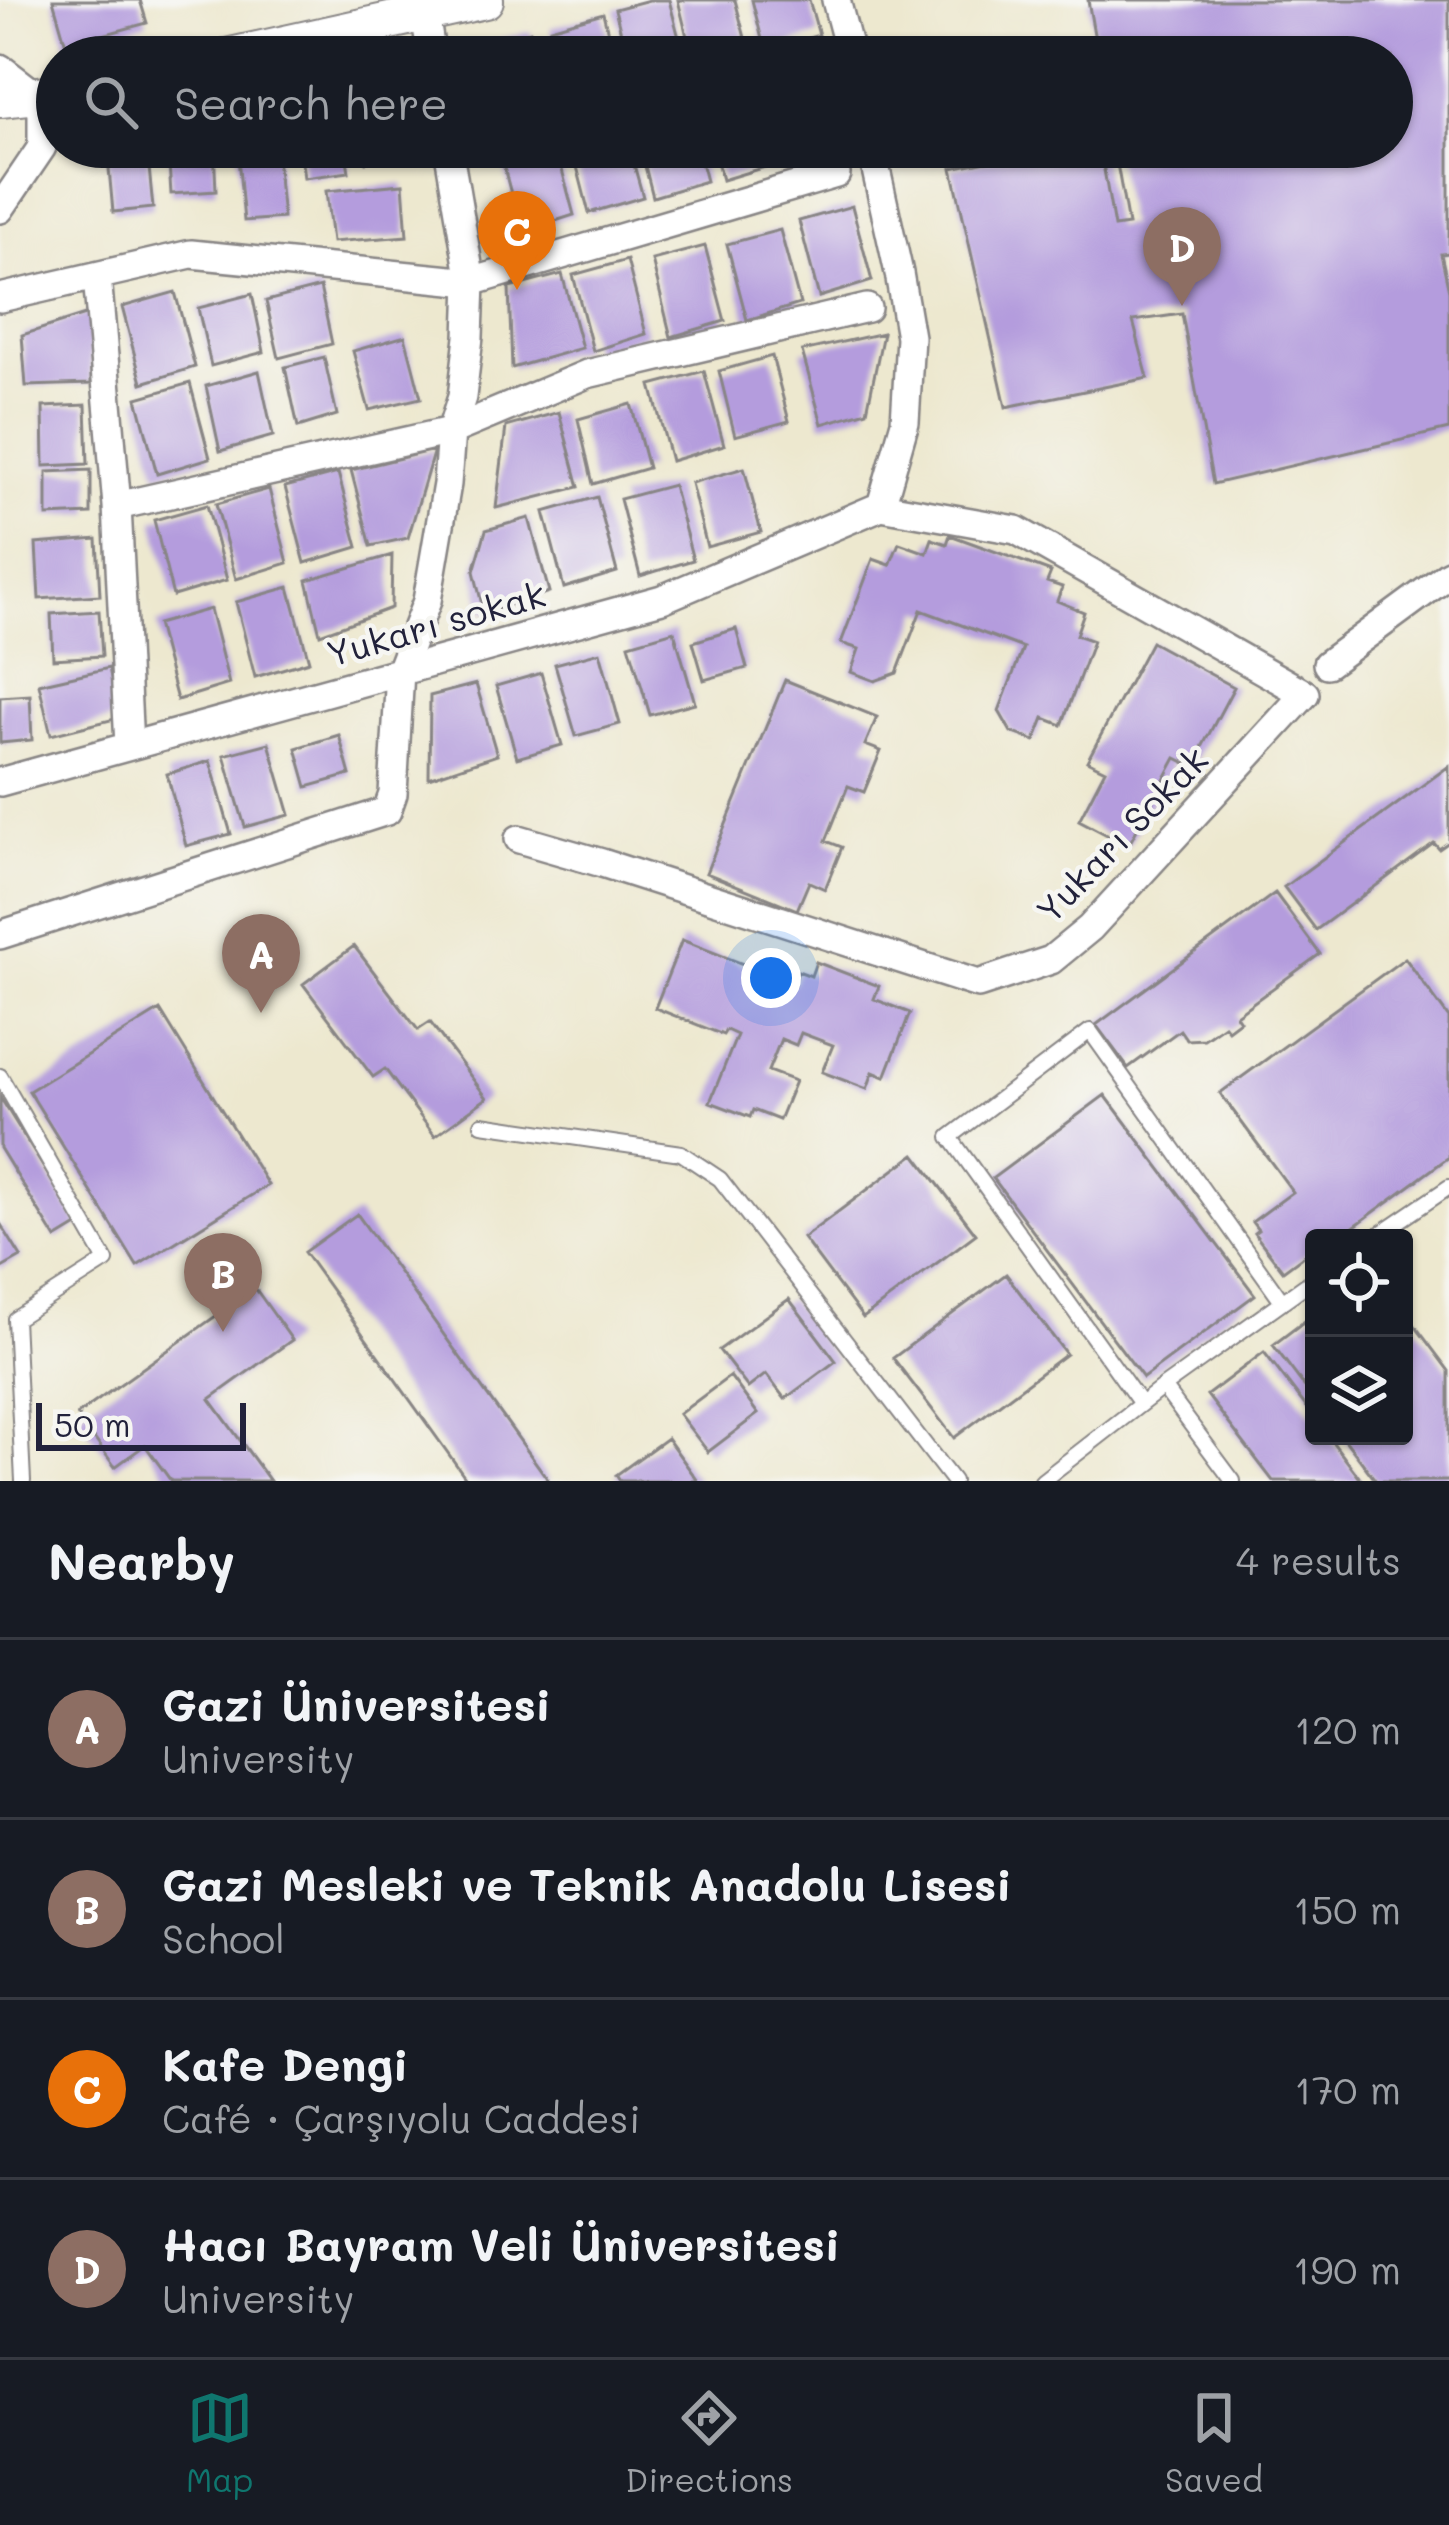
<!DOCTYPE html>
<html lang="en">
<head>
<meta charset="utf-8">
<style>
  body { margin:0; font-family:Mali,sans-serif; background:#242831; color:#f1f3f6 }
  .controls { position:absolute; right:36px; bottom:36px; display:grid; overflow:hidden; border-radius:12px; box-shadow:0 3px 9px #0004 }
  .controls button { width:108px; height:108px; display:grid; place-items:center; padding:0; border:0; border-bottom:3px solid #363941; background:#171b24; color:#f1f3f6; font:60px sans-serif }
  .scale { position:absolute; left:36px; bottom:30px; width:210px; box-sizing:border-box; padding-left:12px; border:6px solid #22223b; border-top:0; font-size:33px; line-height:42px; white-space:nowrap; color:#22223b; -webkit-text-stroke:9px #f6f6f2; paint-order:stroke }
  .you { position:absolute; left:771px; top:978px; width:42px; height:42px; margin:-30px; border:9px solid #fff; border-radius:50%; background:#1a73e8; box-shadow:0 0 0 18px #1a73e833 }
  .badge { display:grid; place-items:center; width:78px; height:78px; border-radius:50%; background:#0f766e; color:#fff; font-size:39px; font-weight:700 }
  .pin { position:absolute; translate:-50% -99px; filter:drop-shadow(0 3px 6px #0008) }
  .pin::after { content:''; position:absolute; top:63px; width:42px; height:36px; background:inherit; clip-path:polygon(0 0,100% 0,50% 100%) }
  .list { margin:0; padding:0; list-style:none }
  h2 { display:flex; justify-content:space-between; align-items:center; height:156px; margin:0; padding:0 48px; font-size:51px }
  h2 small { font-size:39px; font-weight:400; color:#9ea1a6 }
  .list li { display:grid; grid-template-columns:78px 1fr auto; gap:36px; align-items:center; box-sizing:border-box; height:180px; padding:0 48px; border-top:3px solid #363941 }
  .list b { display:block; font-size:45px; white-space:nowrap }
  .list p { margin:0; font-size:39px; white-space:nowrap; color:#9ea1a6 }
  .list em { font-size:39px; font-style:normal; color:#9ea1a6 }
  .icon { flex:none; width:66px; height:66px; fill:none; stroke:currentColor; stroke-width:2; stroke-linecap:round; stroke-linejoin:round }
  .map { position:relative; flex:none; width:1449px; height:1481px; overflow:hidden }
  .search { position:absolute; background:#171b24; box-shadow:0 3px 9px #0004; left:36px; right:36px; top:36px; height:132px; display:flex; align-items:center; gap:30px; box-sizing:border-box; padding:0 42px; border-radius:66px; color:#9ea1a6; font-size:45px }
  .sheet { height:876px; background:#171b24 }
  nav { display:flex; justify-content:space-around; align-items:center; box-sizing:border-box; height:168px; border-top:3px solid #363941; background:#171b24; font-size:33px; color:#9ea1a6 }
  nav a { display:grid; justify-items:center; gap:6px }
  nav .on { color:#0f766e }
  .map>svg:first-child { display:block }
  .building { fill:#b49cdd }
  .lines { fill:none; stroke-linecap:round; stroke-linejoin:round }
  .lane-casing { stroke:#888585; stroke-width:18 }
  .street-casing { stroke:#888585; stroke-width:32 }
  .secondary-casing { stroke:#888585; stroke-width:40 }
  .lane { stroke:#fff; stroke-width:14 }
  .street { stroke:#fff; stroke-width:27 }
  .secondary { stroke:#fff; stroke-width:36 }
  .labels { text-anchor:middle; stroke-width:9; stroke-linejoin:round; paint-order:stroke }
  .street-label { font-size:36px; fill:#22223b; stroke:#f6f6f2 }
</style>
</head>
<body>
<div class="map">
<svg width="1449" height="1481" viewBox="0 0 1449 1481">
  <rect width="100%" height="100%" fill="#f6f6f2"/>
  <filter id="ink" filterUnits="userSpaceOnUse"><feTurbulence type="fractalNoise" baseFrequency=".00833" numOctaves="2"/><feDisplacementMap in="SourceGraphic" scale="24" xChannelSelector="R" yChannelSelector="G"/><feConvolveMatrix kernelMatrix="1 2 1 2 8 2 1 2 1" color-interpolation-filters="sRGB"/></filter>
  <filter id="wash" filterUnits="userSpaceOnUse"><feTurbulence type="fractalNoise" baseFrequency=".004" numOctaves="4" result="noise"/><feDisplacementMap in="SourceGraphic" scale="48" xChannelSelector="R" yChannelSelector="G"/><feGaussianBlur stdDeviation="2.7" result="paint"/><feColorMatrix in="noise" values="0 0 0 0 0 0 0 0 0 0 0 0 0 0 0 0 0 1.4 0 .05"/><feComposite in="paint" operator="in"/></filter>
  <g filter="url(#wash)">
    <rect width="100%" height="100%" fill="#ede8cf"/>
    <g id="blocks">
      <path class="building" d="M 53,0 L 140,0 L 147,23 L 66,45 Z
        M 649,0 L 669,0 L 684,57 L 627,57 L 615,9 Z
        M 678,0 L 735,0 L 749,53 L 735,57 L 692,57 Z
        M 752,0 L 809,0 L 819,35 L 765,51 Z
        M 1088,0 L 1449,0 L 1449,253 L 1441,254 L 1449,291 L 1449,429 L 1213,484 L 1182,314 L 1133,321 L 1148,378 L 1006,407 L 952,168 L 1056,147 L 1100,147 L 1114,227 L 1128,225 L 1114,147 L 1392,147 L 1392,57 L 1098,57 Z
        M 603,13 L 614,57 L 557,57 L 550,28 Z
        M 530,31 L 537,57 L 480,57 L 477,46 Z
        M 107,147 L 147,147 L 153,208 L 113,212 Z
        M 168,147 L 214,147 L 216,191 L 171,194 Z
        M 237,147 L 276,147 L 283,218 L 244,221 Z
        M 300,147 L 345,147 L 349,172 L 304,178 Z
        M 364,147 L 409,147 L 410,156 L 366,162 Z
        M 532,147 L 556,147 L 574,215 L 521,232 L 501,156 Z
        M 572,147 L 629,147 L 643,197 L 589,213 Z
        M 640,147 L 697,147 L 706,181 L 653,197 Z
        M 713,147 L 770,147 L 775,164 L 722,180 Z
        M 787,147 L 841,147 L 841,148 L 791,163 Z
        M 403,184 L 407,236 L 332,242 L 326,191 Z
        M 852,206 L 872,281 L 819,297 L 799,221 Z
        M 780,230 L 800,304 L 747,320 L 727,244 Z
        M 705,246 L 725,321 L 671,337 L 652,260 Z
        M 627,260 L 646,334 L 593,351 L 573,275 Z
        M 562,274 L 582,348 L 512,368 L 509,288 Z
        M 320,287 L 332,344 L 279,358 L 266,301 Z
        M 175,292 L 195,367 L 142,383 L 122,307 Z
        M 252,294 L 264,352 L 211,366 L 198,308 Z
        M 91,313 L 91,384 L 26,386 L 22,335 Z
        M 883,333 L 867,411 L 822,424 L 802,351 Z
        M 405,336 L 421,398 L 369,410 L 353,351 Z
        M 772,356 L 789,421 L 735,436 L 719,371 Z
        M 324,357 L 337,415 L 298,427 L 285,367 Z
        M 259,371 L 273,436 L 220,451 L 206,386 Z
        M 704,371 L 724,445 L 671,461 L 651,385 Z
        M 190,383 L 210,458 L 157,474 L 137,398 Z
        M 631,404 L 648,468 L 593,484 L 578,419 Z
        M 86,405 L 88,464 L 44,466 L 43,407 Z
        M 559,412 L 579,487 L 496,508 L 506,427 Z
        M 434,450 L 408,538 L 371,546 L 351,470 Z
        M 744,468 L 761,532 L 707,547 L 691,483 Z
        M 91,470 L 91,514 L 47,516 L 47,472 Z
        M 338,473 L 358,547 L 305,563 L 285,487 Z
        M 673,485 L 693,560 L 640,576 L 620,499 Z
        M 269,489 L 288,563 L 236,579 L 216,504 Z
        M 597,497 L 617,572 L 564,588 L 544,512 Z
        M 207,505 L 227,580 L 173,596 L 154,520 Z
        M 529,518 L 549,592 L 484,613 L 474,571 L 486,530 Z
        M 950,535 L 1051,572 L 1047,582 L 1062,587 L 1057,601 L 1084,612 L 1076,635 L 1093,641 L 1062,725 L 1044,718 L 1035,741 L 1011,732 L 999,711 L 1023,648 L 921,610 L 897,673 L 875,681 L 851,672 L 859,649 L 841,643 L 873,559 L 890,565 L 899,543 L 927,553 L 932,539 L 947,544 Z
        M 97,539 L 100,595 L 39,599 L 36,544 Z
        M 392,555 L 391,608 L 320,634 L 307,580 Z
        M 289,587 L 309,661 L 255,677 L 236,602 Z
        M 210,609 L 229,684 L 177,700 L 157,624 Z
        M 99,611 L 102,656 L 53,659 L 51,614 Z
        M 736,629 L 747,668 L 704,680 L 693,642 Z
        M 674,631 L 695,703 L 650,715 L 629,644 Z
        M 1151,642 L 1234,687 L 1192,766 L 1176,758 L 1128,846 L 1079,820 L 1105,770 L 1087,761 Z
        M 600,652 L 620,724 L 576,736 L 555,664 Z
        M 109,668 L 119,718 L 51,735 L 39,684 Z
        M 541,673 L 562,745 L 517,758 L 496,686 Z
        M 785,680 L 877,717 L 865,745 L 881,751 L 864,792 L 848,786 L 826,841 L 842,847 L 825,889 L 809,882 L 797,910 L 706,873 Z
        M 476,684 L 497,755 L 429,778 L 430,696 Z
        M 30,695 L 32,740 L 0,743 L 0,697 Z
        M 339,735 L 350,775 L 307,787 L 296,748 Z
        M 269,743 L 290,815 L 245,827 L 224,755 Z
        M 210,761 L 231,834 L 186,846 L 167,774 Z
        M 1449,766 L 1449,842 L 1439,849 L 1434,843 L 1316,930 L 1284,887 Z
        M 1275,893 L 1320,954 L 1236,1015 L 1240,1021 L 1228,1030 L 1224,1025 L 1204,1039 L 1187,1040 L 1180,1030 L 1128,1068 L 1096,1025 Z
        M 682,940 L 794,984 L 798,971 L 811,976 L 816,962 L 879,986 L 874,999 L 910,1013 L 885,1077 L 873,1072 L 867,1089 L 822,1072 L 833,1045 L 801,1033 L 796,1045 L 781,1039 L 768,1071 L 795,1081 L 779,1120 L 753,1110 L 750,1117 L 710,1102 L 737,1035 L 726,1030 L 723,1035 L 655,1008 Z
        M 354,946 L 418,1030 L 430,1022 L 487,1098 L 435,1136 L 385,1069 L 373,1077 L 303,984 Z
        M 1405,958 L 1449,1018 L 1449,1157 L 1344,1234 L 1341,1229 L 1328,1238 L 1314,1238 L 1314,1248 L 1283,1271 L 1254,1233 L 1258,1230 L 1252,1222 L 1293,1192 L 1220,1093 Z
        M 160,1010 L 268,1185 L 137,1266 L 29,1091 Z
        M 1105,1095 L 1255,1295 L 1143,1378 L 993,1178 Z
        M 0,1097 L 79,1225 L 56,1239 L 0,1148 Z
        M 915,1154 L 976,1234 L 863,1318 L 803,1238 Z
        M 357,1214 L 549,1481 L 468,1481 L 304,1252 Z
        M 0,1223 L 21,1257 L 0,1269 Z
        M 1006,1274 L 1066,1354 L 954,1438 L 893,1358 Z
        M 255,1288 L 292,1340 L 210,1399 L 270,1481 L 171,1481 L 145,1445 L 115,1467 L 77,1415 Z
        M 789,1299 L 836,1361 L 785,1399 L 766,1374 L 748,1388 L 719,1350 Z
        M 1404,1311 L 1449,1371 L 1449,1481 L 1376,1481 L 1342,1436 L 1404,1436 Z
        M 1314,1314 L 1314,1399 L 1273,1345 Z
        M 1264,1352 L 1314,1417 L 1314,1436 L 1328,1436 L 1362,1481 L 1273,1481 L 1207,1395 Z
        M 730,1376 L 758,1414 L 708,1452 L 679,1414 Z
        M 667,1438 L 698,1481 L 620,1481 L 616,1475 Z"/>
    </g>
  </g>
  <g filter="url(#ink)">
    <use href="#blocks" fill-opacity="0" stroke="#888585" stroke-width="3"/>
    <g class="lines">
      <defs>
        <path id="lane" d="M 0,1076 L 106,1261 L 15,1319 L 23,1481
          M 482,1124 L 681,1153 L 720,1179 L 953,1481
          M 1374,1238 L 1449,1187
          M 1163,1387 L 1233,1481
          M 1141,1404 L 950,1137 L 1090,1031 L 1282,1301
          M 1042,1481 L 1163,1387 L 1314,1279"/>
        <path id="street" d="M 836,0 L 851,57
          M 425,15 L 432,57
          M 0,68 L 38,97 L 42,114 L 42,147 L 0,209
          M 871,147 L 899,273 L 910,337 L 905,422 L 881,506
          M 97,276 L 117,506 L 129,746
          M 0,298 L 191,254 L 471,282 L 836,174
          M 117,506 L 451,431 L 587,374 L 867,308
          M 1327,664 L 1449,574
          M 0,782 L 662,599 L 881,506
          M 519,839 L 602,863 L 978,984 L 1051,960 L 1090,928 L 1305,694 L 1016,530 L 881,506
          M 0,935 L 387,811 L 393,794 L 400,671 L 427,601 L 447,484 L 451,431 L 462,397 L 469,337 L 471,282 L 448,147"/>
        <path id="secondary" d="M 226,57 L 485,0
          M 0,99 L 57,93"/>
      </defs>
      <use href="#lane" class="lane-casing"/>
      <use href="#street" class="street-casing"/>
      <use href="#secondary" class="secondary-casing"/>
      <use href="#lane" class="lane"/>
      <use href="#street" class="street"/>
      <use href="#secondary" class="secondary"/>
    </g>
  </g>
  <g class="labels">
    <g class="street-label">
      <text transform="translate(436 624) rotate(-16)" y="13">Yukarı sokak</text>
      <text transform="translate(1122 835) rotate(-46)" y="13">Yukarı Sokak</text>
    </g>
  </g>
</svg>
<div class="controls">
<button><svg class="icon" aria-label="locate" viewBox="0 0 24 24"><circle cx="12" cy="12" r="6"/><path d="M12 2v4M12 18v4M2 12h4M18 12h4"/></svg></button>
<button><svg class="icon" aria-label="layers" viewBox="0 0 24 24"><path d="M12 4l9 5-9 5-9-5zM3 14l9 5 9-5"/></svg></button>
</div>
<div class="scale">50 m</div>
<div class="you"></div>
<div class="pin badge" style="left:261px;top:1013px;background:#8d6e63">A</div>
<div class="pin badge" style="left:223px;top:1332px;background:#8d6e63">B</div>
<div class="pin badge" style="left:517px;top:290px;background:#e8710a">C</div>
<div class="pin badge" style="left:1182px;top:306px;background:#8d6e63">D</div>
<div class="search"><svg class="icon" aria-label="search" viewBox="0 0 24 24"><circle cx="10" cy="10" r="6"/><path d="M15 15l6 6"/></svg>Search here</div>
</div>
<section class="sheet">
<h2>Nearby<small>4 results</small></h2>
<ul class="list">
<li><span class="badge" style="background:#8d6e63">A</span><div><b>Gazi Üniversitesi</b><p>University</p></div><em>120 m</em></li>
<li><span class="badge" style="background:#8d6e63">B</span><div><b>Gazi Mesleki ve Teknik Anadolu Lisesi</b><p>School</p></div><em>150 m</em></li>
<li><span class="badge" style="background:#e8710a">C</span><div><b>Kafe Dengi</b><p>Café · Çarşıyolu Caddesi</p></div><em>170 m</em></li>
<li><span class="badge" style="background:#8d6e63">D</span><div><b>Hacı Bayram Veli Üniversitesi</b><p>University</p></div><em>190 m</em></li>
</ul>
</section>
<nav>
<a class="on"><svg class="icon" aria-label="map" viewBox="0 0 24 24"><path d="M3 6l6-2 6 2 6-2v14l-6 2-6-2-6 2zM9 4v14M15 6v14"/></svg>Map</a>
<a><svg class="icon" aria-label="directions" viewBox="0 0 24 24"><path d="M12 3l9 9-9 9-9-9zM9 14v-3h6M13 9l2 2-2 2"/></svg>Directions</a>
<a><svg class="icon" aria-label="saved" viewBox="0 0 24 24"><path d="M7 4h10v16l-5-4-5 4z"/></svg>Saved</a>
</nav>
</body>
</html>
